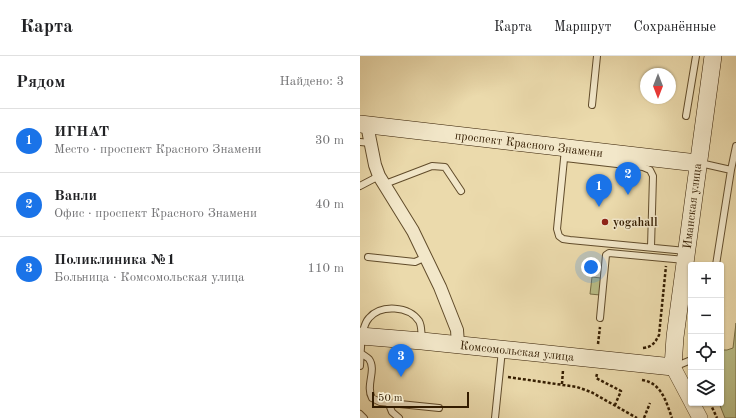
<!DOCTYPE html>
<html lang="ru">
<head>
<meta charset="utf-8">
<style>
  body { margin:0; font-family:"Old Standard TT",serif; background:#f2f2f2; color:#202124 }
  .controls { position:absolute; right:12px; bottom:12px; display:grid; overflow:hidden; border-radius:4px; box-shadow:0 1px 3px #0004 }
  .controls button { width:36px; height:36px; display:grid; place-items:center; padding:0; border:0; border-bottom:1px solid #e0e0e0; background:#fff; color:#202124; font:20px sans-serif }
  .compass { position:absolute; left:280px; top:12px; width:36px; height:36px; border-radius:50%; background:#fff; box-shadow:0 1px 3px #0004; rotate:180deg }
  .scale { position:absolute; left:12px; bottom:10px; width:97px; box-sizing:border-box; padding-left:4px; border:2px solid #331c00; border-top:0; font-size:11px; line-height:14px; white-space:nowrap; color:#331c00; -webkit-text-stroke:3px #f2e7c9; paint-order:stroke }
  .you { position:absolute; left:231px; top:211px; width:14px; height:14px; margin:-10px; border:3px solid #fff; border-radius:50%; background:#1a73e8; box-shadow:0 0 0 6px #1a73e833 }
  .badge { display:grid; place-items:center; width:26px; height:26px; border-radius:50%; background:#1a73e8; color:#fff; font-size:13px; font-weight:700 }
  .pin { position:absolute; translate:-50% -33px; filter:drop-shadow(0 1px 2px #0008) }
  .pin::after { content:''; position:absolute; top:21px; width:14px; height:12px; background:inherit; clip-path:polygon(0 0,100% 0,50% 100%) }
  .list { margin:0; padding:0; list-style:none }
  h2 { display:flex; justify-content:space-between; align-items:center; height:52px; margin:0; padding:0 16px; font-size:17px }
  h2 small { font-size:13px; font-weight:400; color:#757577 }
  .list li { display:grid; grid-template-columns:26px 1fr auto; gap:12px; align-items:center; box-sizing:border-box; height:64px; padding:0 16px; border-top:1px solid #e0e0e0 }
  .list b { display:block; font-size:15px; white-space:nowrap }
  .list p { margin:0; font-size:13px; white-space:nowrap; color:#757577 }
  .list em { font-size:13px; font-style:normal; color:#757577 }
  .icon { flex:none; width:22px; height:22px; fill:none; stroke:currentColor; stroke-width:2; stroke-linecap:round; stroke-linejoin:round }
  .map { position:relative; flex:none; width:376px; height:362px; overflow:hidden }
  header { display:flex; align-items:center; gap:24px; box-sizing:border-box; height:56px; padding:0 20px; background:#fff; border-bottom:1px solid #e0e0e0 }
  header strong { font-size:19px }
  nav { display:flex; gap:22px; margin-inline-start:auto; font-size:14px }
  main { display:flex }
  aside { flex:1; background:#fff }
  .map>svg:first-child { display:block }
  .green { fill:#babf88; stroke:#766e44 }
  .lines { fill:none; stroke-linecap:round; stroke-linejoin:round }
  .service-casing { stroke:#614c2b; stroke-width:8 }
  .minor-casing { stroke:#614c2b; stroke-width:14 }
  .tertiary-casing { stroke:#614c2b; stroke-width:16 }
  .secondary-casing { stroke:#331c00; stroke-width:18 }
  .path { stroke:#331c00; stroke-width:2.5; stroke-dasharray:3 2; stroke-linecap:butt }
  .service { stroke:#f2e7c9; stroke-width:6 }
  .minor { stroke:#f2e7c9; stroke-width:12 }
  .tertiary { stroke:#f2e7c9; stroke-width:15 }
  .secondary { stroke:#f2e7c9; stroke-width:17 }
  .poi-dot { fill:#8f2418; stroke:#f2e7c9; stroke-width:1.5 }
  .labels { text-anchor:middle; stroke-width:3; stroke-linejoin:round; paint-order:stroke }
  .street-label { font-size:12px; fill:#331c00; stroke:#f2e7c9 }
  .poi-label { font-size:12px; font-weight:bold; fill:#331c00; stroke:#f2e7c9; text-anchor:start }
</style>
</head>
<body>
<header>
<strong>Карта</strong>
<nav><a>Карта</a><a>Маршрут</a><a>Сохранённые</a></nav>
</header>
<main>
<aside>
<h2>Рядом<small>Найдено: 3</small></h2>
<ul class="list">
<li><span class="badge">1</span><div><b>ИГНАТ</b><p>Место · проспект Красного Знамени</p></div><em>30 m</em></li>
<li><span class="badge">2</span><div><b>Ванли</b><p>Офис · проспект Красного Знамени</p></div><em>40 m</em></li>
<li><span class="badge">3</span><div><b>Поликлиника №1</b><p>Больница · Комсомольская улица</p></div><em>110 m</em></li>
</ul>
</aside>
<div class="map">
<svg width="376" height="362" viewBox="0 0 376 362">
  <rect width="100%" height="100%" fill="#ebdaac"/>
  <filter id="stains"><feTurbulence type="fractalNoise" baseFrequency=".005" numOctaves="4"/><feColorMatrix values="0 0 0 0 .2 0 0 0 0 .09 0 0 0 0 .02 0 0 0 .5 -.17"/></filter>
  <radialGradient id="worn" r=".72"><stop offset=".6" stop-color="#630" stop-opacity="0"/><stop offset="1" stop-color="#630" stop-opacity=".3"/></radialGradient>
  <path class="green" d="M 232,221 L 241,222 L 240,239 L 230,238 Z
    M 376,267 L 376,362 L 365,362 L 359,347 L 361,347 L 361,294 L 367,294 L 373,292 Z"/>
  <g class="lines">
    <defs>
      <path id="service" d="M 232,49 L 237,0
        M 326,60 L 336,0
        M 0,86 L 11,87
        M 205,93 L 197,173 L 199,180 L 203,183 L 210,184 L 326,195
        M 205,102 L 283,111 L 290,114 L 293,120 L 291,191
        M 340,107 L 371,114 L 376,90
        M 25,128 L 72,110 L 85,111 L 101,135
        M 0,130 L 19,120
        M 8,201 L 55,206 L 66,201
        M 356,209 L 371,114
        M 240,262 L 246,199 L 249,197 L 325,204
        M 1,297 C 3,299 7,301 9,303 C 17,314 5,330 12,342 L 20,346 L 79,352
        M 0,310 C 1,297 0,272 9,262 C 21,248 49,250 59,265 C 62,270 61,277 62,283
        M 314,311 L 331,304
        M 28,346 L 32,356 L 39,362
        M 0,358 L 4,362
        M 135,362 L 142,294"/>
      <path id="minor" d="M 7,69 L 15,109 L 19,120 L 53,175 L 80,231 L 97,274 L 98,288"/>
      <path id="tertiary" d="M 313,311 L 331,345
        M 332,347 L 340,362"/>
      <path id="secondary" d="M 0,68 L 337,107
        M 0,280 L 62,285 L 313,311 L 315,281 L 353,0"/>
    </defs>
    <use href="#service" class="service-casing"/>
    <use href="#minor" class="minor-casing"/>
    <use href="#tertiary" class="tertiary-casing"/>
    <use href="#secondary" class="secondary-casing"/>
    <path class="path" d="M 238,288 L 240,271
      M 283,292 C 292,291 295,287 299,279 L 306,210
      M 237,318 L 236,322 L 261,335 L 255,349
      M 148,321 L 217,331 L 231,336 L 277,362
      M 282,324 C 302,327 306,346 312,362
      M 202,328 L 203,314
      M 350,347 L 357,362
      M 284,362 L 290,347"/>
    <use href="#service" class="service"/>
    <use href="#minor" class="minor"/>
    <use href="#tertiary" class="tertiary"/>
    <use href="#secondary" class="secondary"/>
  </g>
  <circle class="poi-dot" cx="245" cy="166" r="4"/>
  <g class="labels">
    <g class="street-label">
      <text transform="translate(169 88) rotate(7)" y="4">проспект Красного Знамени</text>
      <text transform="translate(332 150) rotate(-83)" y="4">Иманская улица</text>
      <text transform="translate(157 295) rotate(6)" y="4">Комсомольская улица</text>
    </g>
    <g class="poi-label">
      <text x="253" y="170">yogahall</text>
    </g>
  </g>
  <rect width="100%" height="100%" filter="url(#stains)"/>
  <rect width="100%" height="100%" fill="url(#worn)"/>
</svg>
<div class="controls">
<button>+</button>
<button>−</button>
<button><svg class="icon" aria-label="locate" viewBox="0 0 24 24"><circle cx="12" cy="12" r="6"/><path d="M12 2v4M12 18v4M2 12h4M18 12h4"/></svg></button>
<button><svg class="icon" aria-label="layers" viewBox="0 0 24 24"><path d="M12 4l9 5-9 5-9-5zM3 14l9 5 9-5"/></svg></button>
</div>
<svg class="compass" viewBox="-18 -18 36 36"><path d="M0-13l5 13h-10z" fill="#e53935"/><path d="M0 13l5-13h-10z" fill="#757577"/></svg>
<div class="scale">50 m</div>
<div class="you"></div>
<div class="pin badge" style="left:239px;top:151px">1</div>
<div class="pin badge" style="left:268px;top:139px">2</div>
<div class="pin badge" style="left:41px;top:321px">3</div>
</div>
</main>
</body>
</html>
